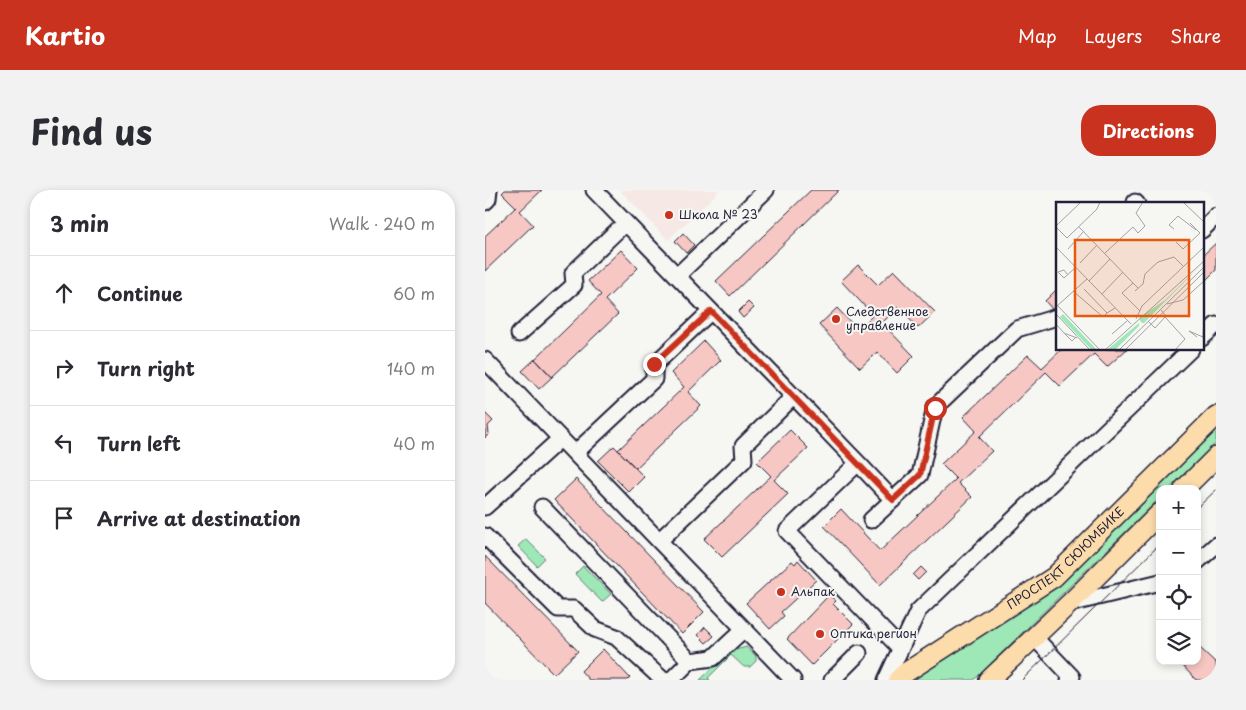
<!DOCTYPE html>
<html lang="en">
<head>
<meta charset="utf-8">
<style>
  body { margin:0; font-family:"Playpen Sans",sans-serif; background:#f2f2f3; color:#2b2b33 }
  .controls { position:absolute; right:15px; bottom:15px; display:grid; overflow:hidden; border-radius:10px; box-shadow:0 2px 8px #0003 }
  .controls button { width:45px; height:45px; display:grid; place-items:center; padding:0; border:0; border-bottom:1px solid #e1e1e2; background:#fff; color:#2b2b33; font:25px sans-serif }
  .stop { position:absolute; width:15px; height:15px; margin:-11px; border:4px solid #c8321e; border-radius:50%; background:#fff }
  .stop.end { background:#c8321e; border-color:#fff; box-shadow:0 1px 5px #0008 }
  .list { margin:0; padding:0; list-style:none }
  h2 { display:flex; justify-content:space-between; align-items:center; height:65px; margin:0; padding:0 20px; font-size:21px }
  h2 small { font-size:16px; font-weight:400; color:#7c7c81 }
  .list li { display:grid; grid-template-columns:32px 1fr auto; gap:15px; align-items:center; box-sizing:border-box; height:75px; padding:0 20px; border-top:1px solid #e1e1e2 }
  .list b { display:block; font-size:19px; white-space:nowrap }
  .list em { font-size:16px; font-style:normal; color:#7c7c81 }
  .icon { flex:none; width:28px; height:28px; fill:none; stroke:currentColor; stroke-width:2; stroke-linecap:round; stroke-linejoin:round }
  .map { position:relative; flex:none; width:731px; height:490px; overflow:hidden; border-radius:20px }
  header { display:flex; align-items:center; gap:30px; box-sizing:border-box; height:70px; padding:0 25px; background:#c8321e; color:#fff }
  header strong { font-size:24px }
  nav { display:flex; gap:28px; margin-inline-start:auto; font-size:18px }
  .intro { display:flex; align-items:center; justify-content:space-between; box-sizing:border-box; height:120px; padding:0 30px }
  h1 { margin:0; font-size:35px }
  .button { padding:12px 22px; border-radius:20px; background:#c8321e; color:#fff; font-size:18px; font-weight:700 }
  main { display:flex; gap:30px; padding:0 30px }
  aside { flex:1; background:#fff; border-radius:20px; box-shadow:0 2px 8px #0003 }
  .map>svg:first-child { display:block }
  .built { fill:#f6e8e4 }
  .green { fill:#9ee7b6; stroke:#608478 }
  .building { fill:#f7c7c3; stroke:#22223b }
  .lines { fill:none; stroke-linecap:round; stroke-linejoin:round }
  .minor-casing { stroke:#22223b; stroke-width:19 }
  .major-casing { stroke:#22223b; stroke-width:22 }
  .minor { stroke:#f6f6f2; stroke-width:15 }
  .major { stroke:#fddcac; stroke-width:19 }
  .tram { stroke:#22223b; stroke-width:1 }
  .route { stroke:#c8321e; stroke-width:6 }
  .poi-dot { fill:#c8321e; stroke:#f6f6f2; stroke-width:2 }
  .labels { text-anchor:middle; stroke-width:4; stroke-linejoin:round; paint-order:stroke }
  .poi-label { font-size:12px; fill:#22223b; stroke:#f6f6f2; text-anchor:start }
  .street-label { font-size:12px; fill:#22223b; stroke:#f6f6f2 }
  .inset-road { fill:none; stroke:#a1a1a9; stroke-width:1 }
  .view { fill:#e8590c; fill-opacity:0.15; stroke:#e8590c; stroke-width:2.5 }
  .inset-edge { fill:none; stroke:#22223b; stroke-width:2.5 }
</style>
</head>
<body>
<header>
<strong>Kartio</strong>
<nav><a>Map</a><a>Layers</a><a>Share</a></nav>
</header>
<div class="intro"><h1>Find us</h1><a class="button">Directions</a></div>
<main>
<aside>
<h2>3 min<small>Walk · 240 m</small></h2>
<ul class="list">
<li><svg class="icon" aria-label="ahead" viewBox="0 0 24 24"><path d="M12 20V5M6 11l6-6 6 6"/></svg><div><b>Continue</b></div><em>60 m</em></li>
<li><svg class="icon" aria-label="right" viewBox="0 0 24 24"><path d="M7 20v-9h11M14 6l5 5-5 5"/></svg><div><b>Turn right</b></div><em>140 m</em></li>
<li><svg class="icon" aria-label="left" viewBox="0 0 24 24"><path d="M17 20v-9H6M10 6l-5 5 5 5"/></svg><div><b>Turn left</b></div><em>40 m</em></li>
<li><svg class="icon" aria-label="arrive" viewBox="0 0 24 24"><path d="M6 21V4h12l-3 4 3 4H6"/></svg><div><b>Arrive at destination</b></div></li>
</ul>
</aside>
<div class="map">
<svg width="731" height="490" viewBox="0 0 731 490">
  <rect width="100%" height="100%" fill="#f6f6f2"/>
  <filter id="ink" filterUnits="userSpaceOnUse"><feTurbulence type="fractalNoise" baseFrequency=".02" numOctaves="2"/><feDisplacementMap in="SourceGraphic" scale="10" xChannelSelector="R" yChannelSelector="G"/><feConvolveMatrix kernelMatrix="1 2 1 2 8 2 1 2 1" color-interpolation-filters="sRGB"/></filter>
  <g filter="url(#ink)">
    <path class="built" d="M 135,0 L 235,0 L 183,50 Z"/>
    <path class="green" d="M 731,241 L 731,253 L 684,299 L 675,299 L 675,308 L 489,490 L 430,490 L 435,484 L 463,465 L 541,416 L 581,388 Z
      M 41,349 L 60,368 L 52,376 L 33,356 Z
      M 98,376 L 126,404 L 117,412 L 90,384 Z
      M 261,457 L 271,466 L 271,471 L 265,477 L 259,477 L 246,465 L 223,488 L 225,490 L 215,490 L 244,462 Z"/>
    <path class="building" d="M 20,0 L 57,0 L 35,21 L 48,35 L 0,81 L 0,46 L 31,17 L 17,3 Z
      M 326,0 L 354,0 L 245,106 L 231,91 Z
      M 198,43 L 209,55 L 201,63 L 190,51 Z
      M 731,53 L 731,80 L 717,94 L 717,66 Z
      M 136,60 L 153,78 L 120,110 L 133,124 L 67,187 L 50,169 L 116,105 L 103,91 Z
      M 373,75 L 393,95 L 409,80 L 450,122 L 433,138 L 413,117 L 397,133 L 429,166 L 412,183 L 392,162 L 375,178 L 334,135 L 352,118 L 373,140 L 388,125 L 356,91 Z
      M 572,99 L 572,116 L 568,120 L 560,111 Z
      M 263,112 L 269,118 L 258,128 L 253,122 Z
      M 219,151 L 236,170 L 203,202 L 216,216 L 151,278 L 133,260 L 199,197 L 186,183 Z
      M 577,159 L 603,159 L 604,160 L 606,159 L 642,159 L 622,177 L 609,164 L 575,196 L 561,182 L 494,247 L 507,261 L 473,293 L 487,307 L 395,395 L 339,336 L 356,319 L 395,361 L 471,289 L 456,274 L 491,241 L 478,227 L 543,165 L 557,178 Z
      M 50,169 L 67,187 L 54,199 L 37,181 Z
      M 0,223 L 8,231 L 3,236 L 4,244 L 0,248 Z
      M 305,240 L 323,258 L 289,290 L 303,304 L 237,367 L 219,349 L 286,286 L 272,272 Z
      M 129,256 L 159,287 L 144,302 L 113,271 Z
      M 91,289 L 219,422 L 197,444 L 69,310 Z
      M 0,366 L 93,461 L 69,484 L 0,413 Z
      M 313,370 L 331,390 L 296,422 L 299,426 L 285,439 L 261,413 L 307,371 L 310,374 Z
      M 436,377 L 441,382 L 433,390 L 428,385 Z
      M 344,405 L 351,411 L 348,414 L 368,434 L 327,475 L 302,449 Z
      M 220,437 L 229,446 L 221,453 L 213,445 Z
      M 715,458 L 731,473 L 731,490 L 711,490 L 695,473 L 696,471 L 712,471 L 712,461 Z
      M 118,459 L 145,488 L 143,490 L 104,490 L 96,481 Z"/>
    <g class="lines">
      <defs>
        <path id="minor" d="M 109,0 L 373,273
          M 0,12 L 3,9 L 4,0
          M 650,12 L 652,14
          M 717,40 L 731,26
          M 192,86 L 281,0
          M 34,144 L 89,95 L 88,83 L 140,33
          M 717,148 L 731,135
          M 0,170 L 308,490
          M 90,263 L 169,189 L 169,175 L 226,121
          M 408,310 L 373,273 L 302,341 L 415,458
          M 0,317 L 75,249
          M 57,317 L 205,471 L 228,468 L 258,440
          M 386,330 L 435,285 L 450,217 L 532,139 L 572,127
          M 0,346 L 73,419 L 89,419 L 110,439 L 131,447 L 178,490
          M 174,351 L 259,270 L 258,256 L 308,207
          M 712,372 L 731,355
          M 584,414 L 675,392
          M 549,447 L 587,487 L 584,490
          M 186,490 L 205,471
          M 347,490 L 374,463
          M 401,490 L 433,421 L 706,159"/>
        <g id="major">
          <path d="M 699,299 L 731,267"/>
          <path id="s1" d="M 413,490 L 420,483 L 569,387 L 731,226"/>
          <path d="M 504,490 L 584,414 L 675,323"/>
        </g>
      </defs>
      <use href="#minor" class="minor-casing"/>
      <use href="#major" class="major-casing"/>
      <use href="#minor" class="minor"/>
      <use href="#major" class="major"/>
      <path class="tram" d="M 712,318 L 731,300
        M 537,490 L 675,354"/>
    </g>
  </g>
  <g class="lines" filter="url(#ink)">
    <path class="route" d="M 169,174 L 226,121 L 408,310 L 435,285 L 450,218"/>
  </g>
  <g class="poi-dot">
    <circle cx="184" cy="25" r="5"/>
    <circle cx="351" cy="129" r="5"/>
    <circle cx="296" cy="402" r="5"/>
    <circle cx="335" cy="444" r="5"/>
  </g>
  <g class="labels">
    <g class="poi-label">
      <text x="194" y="29">Школа № 23</text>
      <text x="361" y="126">Следственное<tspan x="361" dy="14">управление</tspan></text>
      <text x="306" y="406">Альпак</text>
      <text x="345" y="448">Оптика регион</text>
    </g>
    <g class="street-label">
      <text dy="4" stroke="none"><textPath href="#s1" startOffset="208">ПРОСПЕКТ СЮЮМБИКЕ</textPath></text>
    </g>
  </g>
  <g transform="translate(571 12)">
    <rect width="148" height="148" fill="#f6f6f2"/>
    <path d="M 147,61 L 88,121 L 86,121 L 83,117 L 87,113 L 109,98 ZM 7,112 L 40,147 L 35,147 L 4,115 ZM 83,121 L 83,124 L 60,147 L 51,148 Z" fill="#9ee7b6"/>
    <path class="inset-road" d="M 127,0 L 148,20M 0,24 L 25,0M 0,25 L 11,36 L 41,7 L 44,0M 23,25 L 77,81M 118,27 L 113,23 L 122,14 L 140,28M 120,40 L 127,47 L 144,31 L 134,21M 0,45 L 75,122M 12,47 L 28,29M 49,51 L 77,25 L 82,31 L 89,24 L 80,11 L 87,0M 24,61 L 41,43M 12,73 L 8,68 L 2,70 L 8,76 L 20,65M 33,79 L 54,57M 82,86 L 77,81 L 66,91 L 84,109M 28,87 L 51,111 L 59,106M 17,89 L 47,115 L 51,111M 79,89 L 87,82 L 89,72 L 102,60 L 118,55 L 127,64M 46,92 L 67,70M 0,102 L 44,148M 111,102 L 127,98 L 148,79M 1,104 L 31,77M 0,112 L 34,148M 109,115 L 129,137 L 119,148M 80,117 L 86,104 L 148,45M 92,119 L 99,126 L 110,114 L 105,108M 0,122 L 8,131 L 21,136M 9,132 L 16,139 L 20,135M 56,132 L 71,119M 141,135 L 133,129 L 147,135M 147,136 L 148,114M 49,148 L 148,59M 63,148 L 148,65M 69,148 L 148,70"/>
    <path class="view" d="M 19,38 L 133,38 L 133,114 L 19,114 Z"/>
    <rect width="148" height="148" class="inset-edge"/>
  </g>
</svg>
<div class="controls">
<button>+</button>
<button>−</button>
<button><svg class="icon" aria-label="locate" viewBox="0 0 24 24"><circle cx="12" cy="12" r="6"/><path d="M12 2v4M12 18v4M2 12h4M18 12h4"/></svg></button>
<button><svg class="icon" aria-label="layers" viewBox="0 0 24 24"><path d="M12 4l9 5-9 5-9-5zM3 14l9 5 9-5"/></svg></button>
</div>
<div class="stop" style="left:450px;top:218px"></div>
<div class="stop end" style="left:169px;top:174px"></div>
</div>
</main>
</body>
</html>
